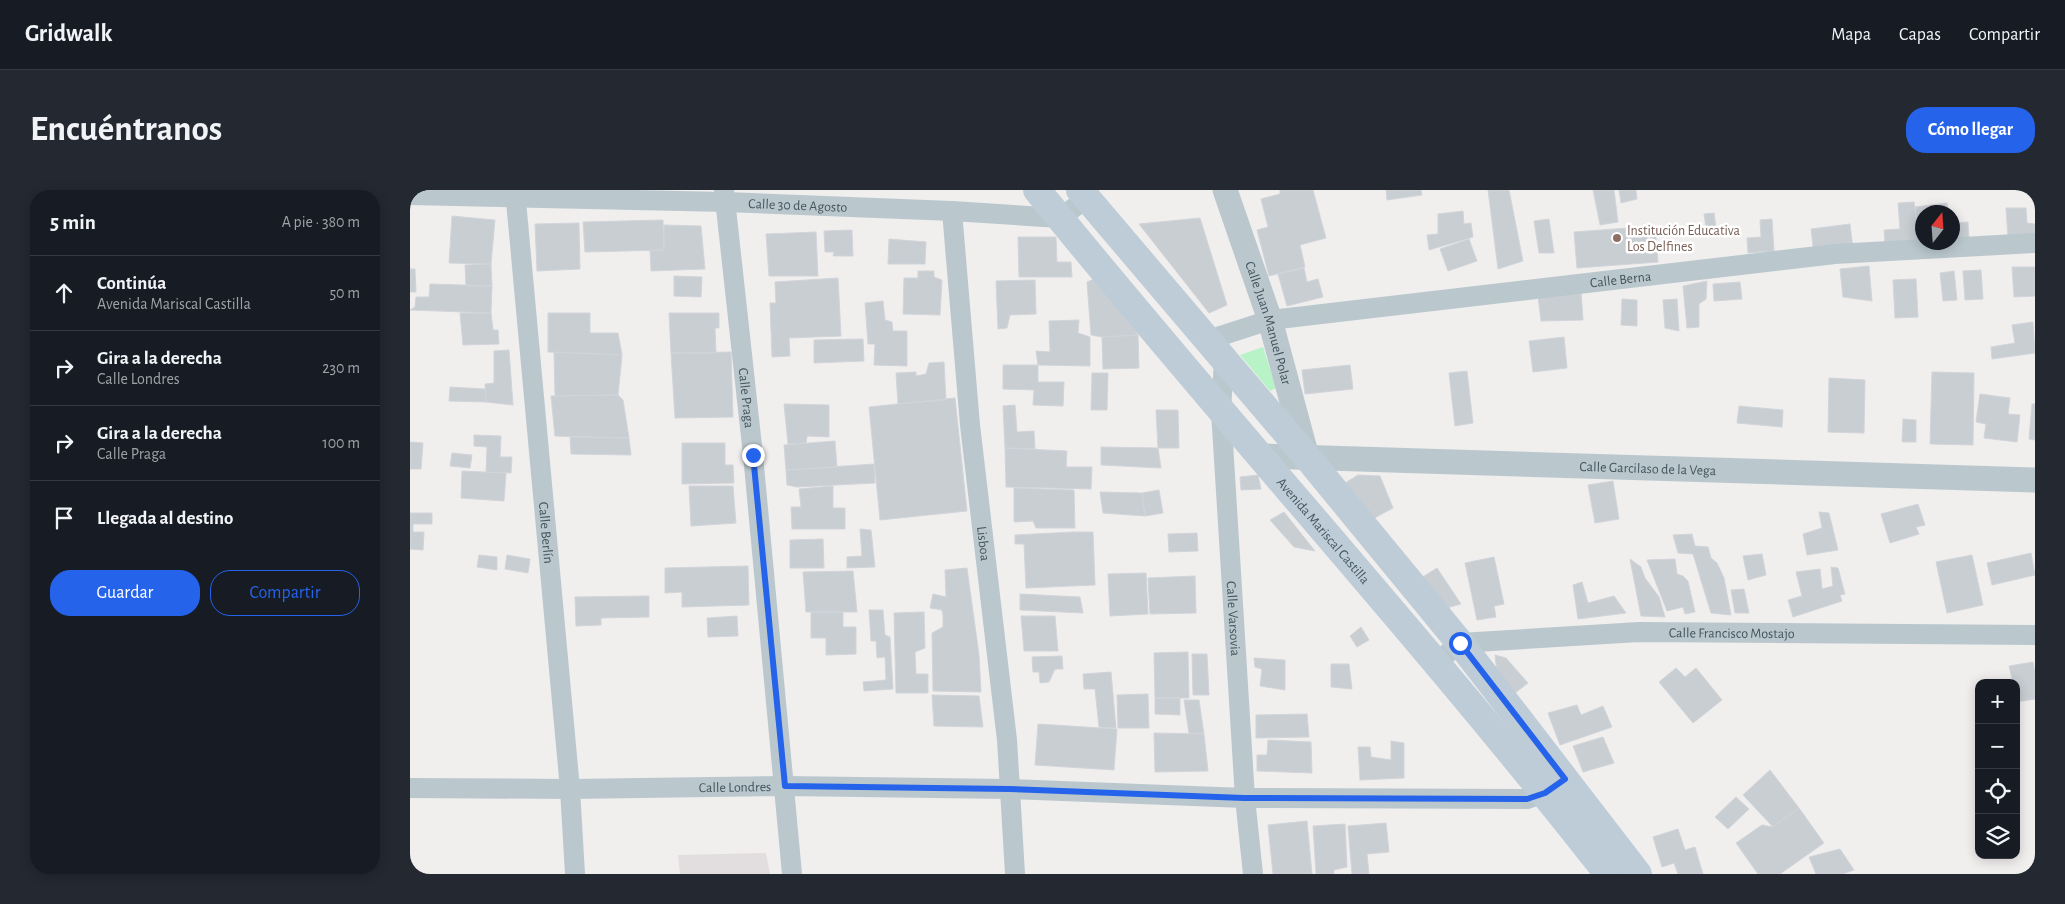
<!DOCTYPE html>
<html lang="es">
<head>
<meta charset="utf-8">
<style>
  body { margin:0; font-family:"Alegreya Sans",sans-serif; background:#242831; color:#f1f3f6 }
  .controls { position:absolute; right:15px; bottom:15px; display:grid; overflow:hidden; border-radius:10px; box-shadow:0 2px 12px #0003 }
  .controls button { width:45px; height:45px; display:grid; place-items:center; padding:0; border:0; border-bottom:1px solid #363941; background:#171b24; color:#f1f3f6; font:25px sans-serif }
  .compass { position:absolute; left:1505px; top:15px; width:45px; height:45px; border-radius:50%; background:#171b24; box-shadow:0 2px 12px #0003; rotate:17deg }
  .stop { position:absolute; width:15px; height:15px; margin:-11px; border:4px solid #2563eb; border-radius:50%; background:#fff }
  .stop.end { background:#2563eb; border-color:#fff; box-shadow:0 1px 5px #0008 }
  .list { margin:0; padding:0; list-style:none }
  h2 { display:flex; justify-content:space-between; align-items:center; height:65px; margin:0; padding:0 20px; font-size:21px }
  h2 small { font-size:16px; font-weight:400; color:#9ea1a6 }
  .list li { display:grid; grid-template-columns:32px 1fr auto; gap:15px; align-items:center; box-sizing:border-box; height:75px; padding:0 20px; border-top:1px solid #363941 }
  .list b { display:block; font-size:19px; white-space:nowrap }
  .list p { margin:0; font-size:16px; white-space:nowrap; color:#9ea1a6 }
  .list em { font-size:16px; font-style:normal; color:#9ea1a6 }
  .actions { display:flex; gap:10px; padding:15px 20px }
  .actions a { flex:1; padding:11px 0; border:1px solid #2563eb; border-radius:20px; text-align:center; font-size:18px; color:#2563eb }
  .actions .main { background:#2563eb; color:#fff }
  .icon { flex:none; width:28px; height:28px; fill:none; stroke:currentColor; stroke-width:2; stroke-linecap:round; stroke-linejoin:round }
  .map { position:relative; flex:none; width:1625px; height:684px; overflow:hidden; border-radius:20px }
  header { display:flex; align-items:center; gap:30px; box-sizing:border-box; height:70px; padding:0 25px; background:#171b24; border-bottom:1px solid #363941 }
  header strong { font-size:24px }
  nav { display:flex; gap:28px; margin-inline-start:auto; font-size:18px }
  .intro { display:flex; align-items:center; justify-content:space-between; box-sizing:border-box; height:120px; padding:0 30px }
  h1 { margin:0; font-size:35px }
  .button { padding:12px 22px; border-radius:20px; background:#2563eb; color:#fff; font-size:18px; font-weight:700 }
  main { display:flex; gap:30px; padding:0 30px }
  aside { flex:1; background:#171b24; border-radius:20px; box-shadow:0 2px 12px #0003 }
  .map>svg:first-child { display:block }
  .education { fill:#e2dee0 }
  .green { fill:#b8f3c7 }
  .building { fill:#c9ced3; stroke:#d1d5da }
  .lines { fill:none; stroke-linecap:round; stroke-linejoin:round }
  .minor { stroke:#bac8ce; stroke-width:20 }
  .tertiary { stroke:#bac8ce; stroke-width:25 }
  .secondary { stroke:#bdccd7; stroke-width:28 }
  .route { stroke:#2563eb; stroke-width:6 }
  .education-dot { fill:#8d6e63; stroke:#fff; stroke-width:2 }
  .labels { text-anchor:middle; stroke-width:5; stroke-linejoin:round; paint-order:stroke }
  .street-label { font-size:14px; fill:#44545d; stroke:#fff }
  .education-label { font-size:14px; fill:#785e54; stroke:#fff; text-anchor:start }
</style>
</head>
<body>
<header>
<strong>Gridwalk</strong>
<nav><a>Mapa</a><a>Capas</a><a>Compartir</a></nav>
</header>
<div class="intro"><h1>Encuéntranos</h1><a class="button">Cómo llegar</a></div>
<main>
<aside>
<h2>5 min<small>A pie · 380 m</small></h2>
<ul class="list">
<li><svg class="icon" aria-label="ahead" viewBox="0 0 24 24"><path d="M12 20V5M6 11l6-6 6 6"/></svg><div><b>Continúa</b><p>Avenida Mariscal Castilla</p></div><em>50 m</em></li>
<li><svg class="icon" aria-label="right" viewBox="0 0 24 24"><path d="M7 20v-9h11M14 6l5 5-5 5"/></svg><div><b>Gira a la derecha</b><p>Calle Londres</p></div><em>230 m</em></li>
<li><svg class="icon" aria-label="right" viewBox="0 0 24 24"><path d="M7 20v-9h11M14 6l5 5-5 5"/></svg><div><b>Gira a la derecha</b><p>Calle Praga</p></div><em>100 m</em></li>
<li><svg class="icon" aria-label="arrive" viewBox="0 0 24 24"><path d="M6 21V4h12l-3 4 3 4H6"/></svg><div><b>Llegada al destino</b></div></li>
</ul>
<div class="actions"><a class="main">Guardar</a><a>Compartir</a></div>
</aside>
<div class="map">
<svg width="1625" height="684" viewBox="0 0 1625 684">
  <rect width="100%" height="100%" fill="#f1eeee"/>
  <path class="education" d="M 356,663 L 360,684 L 270,684 L 268,665 Z"/>
  <path class="green" d="M 853,157 L 866,198 L 860,201 L 830,165 Z"/>
  <path class="building" d="M 870,0 L 903,0 L 916,48 L 890,55 L 895,77 L 859,86 L 847,40 L 858,37 L 851,9 L 870,4 Z
    M 976,0 L 1011,0 L 1012,5 L 977,10 Z
    M 1078,0 L 1099,0 L 1113,71 L 1088,79 Z
    M 1183,0 L 1204,0 L 1208,32 L 1190,35 Z
    M 1209,0 L 1226,0 L 1227,9 L 1211,13 Z
    M 1504,12 L 1509,50 L 1475,54 L 1474,40 L 1490,39 L 1488,13 Z
    M 1537,13 L 1538,22 L 1512,22 L 1512,50 L 1509,50 L 1505,17 Z
    M 1596,18 L 1616,18 L 1617,33 L 1625,34 L 1625,48 L 1598,48 Z
    M 1053,21 L 1054,34 L 1061,33 L 1063,47 L 1019,60 L 1017,45 L 1028,44 L 1028,24 Z
    M 1304,23 L 1307,43 L 1297,44 L 1294,24 Z
    M 42,26 L 85,30 L 81,74 L 39,73 Z
    M 790,28 L 817,115 L 799,123 L 729,34 Z
    M 1139,29 L 1144,63 L 1129,63 L 1124,31 Z
    M 1362,29 L 1364,61 L 1338,63 L 1337,48 L 1351,47 L 1350,30 Z
    M 253,30 L 254,60 L 175,62 L 173,32 Z
    M 1558,32 L 1559,49 L 1542,50 L 1542,33 Z
    M 169,33 L 170,79 L 127,81 L 125,34 Z
    M 1440,34 L 1443,59 L 1404,64 L 1401,39 Z
    M 254,35 L 291,36 L 295,79 L 241,81 L 240,60 L 254,60 Z
    M 1245,36 L 1248,72 L 1167,78 L 1164,42 Z
    M 442,40 L 443,66 L 423,66 L 424,62 L 415,62 L 414,41 Z
    M 406,42 L 408,86 L 359,86 L 356,44 Z
    M 608,47 L 646,47 L 647,72 L 661,72 L 662,87 L 609,87 Z
    M 479,49 L 516,52 L 515,74 L 478,74 Z
    M 1059,49 L 1067,71 L 1038,81 L 1030,59 Z
    M 81,74 L 82,96 L 56,96 L 55,75 Z
    M 1459,76 L 1462,111 L 1433,107 L 1430,79 Z
    M 1602,77 L 1625,77 L 1625,106 L 1604,107 Z
    M 894,78 L 897,92 L 908,89 L 913,107 L 877,116 L 868,84 Z
    M 0,79 L 5,79 L 6,102 L 0,102 Z
    M 1571,80 L 1573,109 L 1555,110 L 1553,81 Z
    M 508,81 L 524,81 L 524,87 L 532,90 L 530,125 L 493,124 L 494,88 L 508,88 Z
    M 1544,81 L 1547,110 L 1533,111 L 1530,83 Z
    M 264,86 L 292,87 L 291,107 L 264,106 Z
    M 689,87 L 728,145 L 692,147 L 681,145 L 677,92 Z
    M 428,88 L 431,146 L 379,148 L 380,166 L 362,167 L 360,113 L 366,113 L 365,92 Z
    M 1506,89 L 1508,127 L 1485,128 L 1483,90 Z
    M 625,90 L 626,124 L 600,125 L 597,138 L 588,139 L 586,91 Z
    M 1297,91 L 1296,109 L 1289,114 L 1289,137 L 1277,138 L 1273,96 Z
    M 1330,92 L 1332,109 L 1304,111 L 1303,94 Z
    M 20,94 L 82,96 L 81,123 L 0,120 L 5,117 L 6,107 L 19,107 Z
    M 1171,102 L 1173,130 L 1131,131 L 1128,106 Z
    M 1212,109 L 1227,110 L 1227,136 L 1211,135 Z
    M 1267,109 L 1269,141 L 1255,138 L 1253,110 Z
    M 473,111 L 475,130 L 482,132 L 483,141 L 497,141 L 497,176 L 464,175 L 465,154 L 458,154 L 455,113 Z
    M 50,123 L 81,123 L 83,140 L 88,140 L 89,154 L 53,155 Z
    M 138,123 L 180,123 L 180,143 L 208,143 L 212,165 L 138,162 Z
    M 259,123 L 309,123 L 309,138 L 305,138 L 306,163 L 261,163 Z
    M 669,130 L 668,143 L 680,147 L 680,176 L 628,175 L 626,161 L 640,162 L 639,131 Z
    M 1623,132 L 1625,163 L 1582,169 L 1581,157 L 1605,153 L 1602,135 Z
    M 728,145 L 729,178 L 693,179 L 692,147 Z
    M 1154,147 L 1157,178 L 1123,182 L 1119,151 Z
    M 453,149 L 454,171 L 404,173 L 404,150 Z
    M 99,160 L 103,215 L 76,212 L 75,194 L 84,193 L 84,161 Z
    M 144,162 L 212,165 L 208,205 L 145,206 Z
    M 321,162 L 323,227 L 265,228 L 261,163 Z
    M 534,172 L 536,210 L 488,214 L 486,183 L 506,182 L 506,186 L 516,184 L 519,173 Z
    M 593,175 L 628,175 L 628,192 L 654,192 L 653,216 L 623,215 L 624,200 L 593,199 Z
    M 940,175 L 943,199 L 895,204 L 892,180 Z
    M 1057,181 L 1063,233 L 1045,236 L 1039,183 Z
    M 1522,182 L 1564,183 L 1563,255 L 1520,254 Z
    M 682,183 L 698,183 L 697,220 L 681,220 Z
    M 1419,188 L 1455,190 L 1454,243 L 1418,242 Z
    M 40,197 L 75,199 L 76,212 L 39,211 Z
    M 1570,204 L 1600,208 L 1598,224 L 1610,225 L 1607,252 L 1574,248 L 1576,234 L 1566,232 Z
    M 208,205 L 213,210 L 219,248 L 145,246 L 141,206 Z
    M 545,208 L 557,321 L 470,330 L 459,217 Z
    M 374,214 L 419,215 L 419,247 L 397,246 L 396,253 L 378,254 Z
    M 1622,214 L 1625,214 L 1625,250 L 1619,249 Z
    M 605,215 L 607,242 L 624,241 L 625,259 L 595,258 L 593,216 Z
    M 1329,216 L 1373,220 L 1372,237 L 1327,233 Z
    M 746,220 L 768,220 L 769,258 L 748,258 Z
    M 1493,229 L 1506,230 L 1506,252 L 1492,252 Z
    M 64,245 L 91,246 L 90,267 L 102,267 L 101,283 L 76,282 L 77,257 L 64,256 Z
    M 160,247 L 219,248 L 221,265 L 161,264 Z
    M 425,251 L 427,277 L 376,280 L 374,255 Z
    M 0,252 L 13,253 L 11,279 L 0,279 Z
    M 272,253 L 315,253 L 315,275 L 323,275 L 324,293 L 272,294 Z
    M 691,257 L 748,258 L 751,278 L 691,275 Z
    M 595,258 L 657,261 L 656,277 L 682,277 L 681,299 L 596,297 Z
    M 42,263 L 62,265 L 60,278 L 40,276 Z
    M 464,274 L 465,293 L 387,297 L 377,295 L 376,280 Z
    M 52,281 L 96,283 L 94,311 L 51,308 Z
    M 848,285 L 851,299 L 831,300 L 830,287 Z
    M 948,285 L 970,286 L 983,318 L 961,330 L 935,293 Z
    M 1203,291 L 1209,329 L 1185,333 L 1178,295 Z
    M 279,296 L 323,296 L 326,333 L 281,336 Z
    M 423,296 L 423,318 L 435,318 L 435,339 L 382,339 L 381,317 L 391,317 L 389,299 Z
    M 604,298 L 664,300 L 665,338 L 626,338 L 623,331 L 604,332 Z
    M 749,300 L 753,323 L 735,326 L 732,303 Z
    M 690,302 L 732,303 L 735,326 L 693,323 Z
    M 1508,314 L 1515,335 L 1506,337 L 1509,344 L 1480,353 L 1471,324 Z
    M 874,322 L 905,361 L 884,357 L 860,330 Z
    M 1409,322 L 1419,323 L 1428,360 L 1397,365 L 1393,344 L 1412,338 Z
    M 0,323 L 22,323 L 22,334 L 3,334 L 3,342 L 14,342 L 13,360 L 0,359 Z
    M 450,339 L 461,340 L 465,377 L 437,378 L 437,367 L 452,366 Z
    M 663,342 L 683,342 L 685,395 L 616,398 L 614,354 L 605,354 L 605,345 Z
    M 787,343 L 788,361 L 759,362 L 758,344 Z
    M 1282,344 L 1285,356 L 1298,357 L 1301,368 L 1307,373 L 1314,388 L 1321,425 L 1301,423 L 1283,364 L 1268,363 L 1263,345 Z
    M 413,349 L 414,378 L 380,378 L 380,350 Z
    M 1621,363 L 1625,385 L 1582,395 L 1577,373 Z
    M 1352,364 L 1356,385 L 1338,390 L 1333,366 Z
    M 69,365 L 87,367 L 87,380 L 67,377 Z
    M 97,365 L 120,369 L 118,383 L 95,379 Z
    M 1562,365 L 1573,415 L 1537,423 L 1526,372 Z
    M 1084,367 L 1094,414 L 1084,416 L 1086,427 L 1067,430 L 1055,373 Z
    M 1220,369 L 1231,377 L 1235,388 L 1249,407 L 1255,427 L 1231,426 Z
    M 1265,369 L 1267,384 L 1273,386 L 1278,391 L 1285,422 L 1275,424 L 1273,417 L 1257,421 L 1237,370 Z
    M 338,376 L 339,415 L 272,417 L 272,402 L 255,403 L 255,378 Z
    M 1421,377 L 1428,378 L 1435,404 L 1430,405 L 1432,411 L 1383,427 L 1378,410 L 1392,406 L 1386,382 L 1410,379 L 1412,399 L 1423,396 Z
    M 557,378 L 569,465 L 571,502 L 523,501 L 522,443 L 533,437 L 533,425 L 532,420 L 520,418 L 523,404 L 536,407 L 535,380 Z
    M 1027,378 L 1051,414 L 1033,419 L 1011,388 Z
    M 443,381 L 447,422 L 396,422 L 393,382 Z
    M 736,383 L 738,424 L 700,426 L 698,384 Z
    M 785,386 L 786,423 L 740,424 L 738,388 Z
    M 1172,392 L 1178,413 L 1204,406 L 1216,423 L 1168,429 L 1163,395 Z
    M 1334,399 L 1339,423 L 1325,423 L 1321,400 Z
    M 610,404 L 670,407 L 673,423 L 610,420 Z
    M 239,406 L 239,427 L 191,428 L 191,435 L 166,436 L 165,407 Z
    M 459,420 L 473,420 L 475,445 L 480,447 L 483,499 L 454,501 L 453,492 L 476,490 L 475,467 L 467,468 L 466,451 L 461,451 Z
    M 401,422 L 433,422 L 433,437 L 446,437 L 446,464 L 416,465 L 416,448 L 401,448 Z
    M 514,422 L 515,458 L 505,462 L 506,484 L 518,484 L 518,503 L 486,503 L 484,423 Z
    M 327,426 L 328,446 L 298,447 L 297,428 Z
    M 611,426 L 645,426 L 648,461 L 614,461 Z
    M 951,437 L 959,450 L 947,457 L 940,446 Z
    M 778,462 L 779,508 L 745,508 L 744,463 Z
    M 782,464 L 797,464 L 799,505 L 783,505 Z
    M 1085,465 L 1096,468 L 1118,493 L 1105,503 L 1087,481 Z
    M 652,466 L 653,479 L 645,479 L 639,492 L 630,493 L 629,482 L 623,482 L 622,467 Z
    M 844,468 L 875,470 L 875,500 L 850,496 L 852,479 L 845,477 Z
    M 1623,472 L 1625,483 L 1625,509 L 1606,512 L 1606,493 L 1603,493 L 1599,476 Z
    M 921,474 L 939,474 L 942,499 L 921,497 Z
    M 1266,478 L 1275,487 L 1286,478 L 1312,510 L 1283,533 L 1249,492 Z
    M 701,482 L 706,538 L 689,537 L 685,499 L 674,499 L 673,484 Z
    M 738,504 L 739,538 L 708,538 L 707,505 Z
    M 522,505 L 569,506 L 573,537 L 524,536 Z
    M 745,508 L 770,508 L 770,525 L 745,524 Z
    M 774,510 L 789,510 L 794,544 L 779,543 Z
    M 1167,515 L 1171,525 L 1193,516 L 1202,537 L 1150,555 L 1138,523 Z
    M 897,524 L 899,547 L 846,548 L 846,525 Z
    M 628,534 L 707,539 L 704,580 L 625,575 Z
    M 744,543 L 794,544 L 798,581 L 745,582 Z
    M 1193,547 L 1204,573 L 1173,582 L 1163,556 Z
    M 858,550 L 901,552 L 902,583 L 847,581 L 847,565 L 857,565 Z
    M 981,551 L 994,553 L 994,588 L 950,590 L 948,557 L 960,557 L 961,567 L 981,570 Z
    M 1360,580 L 1389,618 L 1363,637 L 1333,605 Z
    M 1326,607 L 1339,619 L 1318,639 L 1305,627 Z
    M 1389,618 L 1414,653 L 1370,684 L 1348,684 L 1326,653 L 1352,635 L 1363,637 Z
    M 897,631 L 902,684 L 863,684 L 858,635 Z
    M 976,633 L 979,662 L 957,664 L 959,684 L 942,684 L 938,636 Z
    M 935,634 L 937,677 L 924,680 L 924,684 L 906,684 L 903,636 Z
    M 1268,639 L 1275,660 L 1285,657 L 1293,684 L 1268,684 L 1264,673 L 1252,677 L 1243,647 Z
    M 1430,659 L 1444,680 L 1433,684 L 1406,684 L 1399,667 Z"/>
  <g class="lines">
    <g class="minor">
      <path id="s1" d="M 105,0 L 160,599 L 165,684"/>
      <path id="s2" d="M 314,0 L 343,265 L 382,684"/>
      <path id="s3" d="M 0,5 L 316,12 L 542,21 L 650,28 L 677,8"/>
      <path id="s4" d="M 542,21 L 560,235 L 597,550 L 605,684"/>
      <path id="s5" d="M 798,150 L 860,130 L 1425,64 L 1625,53"/>
      <path id="s6" d="M 814,171 L 811,221 L 835,608 L 843,684"/>
      <path id="s7" d="M 1027,472 L 1050,453 L 1229,442 L 1625,445"/>
      <path id="s8" d="M 0,598 L 160,599 L 375,596 L 599,599 L 835,608 L 1117,609 L 1135,603 L 1143,597"/>
    </g>
    <g class="tertiary">
      <path id="s9" d="M 815,0 L 860,130 L 897,267"/>
      <path id="s10" d="M 850,266 L 1625,290"/>
    </g>
    <g class="secondary">
      <path id="s11" d="M 627,0 C 814,231 1015,450 1198,684"/>
      <path d="M 670,0 L 897,267 L 1050,453 L 1228,684"/>
    </g>
  </g>
  <g class="lines">
    <path class="route" d="M 343,265 L 375,596 L 599,599 L 834,608 L 1117,609 L 1135,603 L 1155,589 L 1050,453"/>
  </g>
  <circle class="education-dot" cx="1207" cy="48" r="5"/>
  <g class="labels">
    <g class="street-label">
      <text dy="5" stroke="none"><textPath href="#s3" startOffset="388">Calle 30 de Agosto</textPath></text>
      <text dy="5" stroke="none"><textPath href="#s5" startOffset="418">Calle Berna</textPath></text>
      <text dy="5" stroke="none"><textPath href="#s9" startOffset="140">Calle Juan Manuel Polar</textPath></text>
      <text dy="5" stroke="none"><textPath href="#s2" startOffset="209">Calle Praga</textPath></text>
      <text dy="5" stroke="none"><textPath href="#s10" startOffset="388">Calle Garcilaso de la Vega</textPath></text>
      <text dy="5" stroke="none"><textPath href="#s11" startOffset="445">Avenida Mariscal Castilla</textPath></text>
      <text dy="5" stroke="none"><textPath href="#s1" startOffset="344">Calle Berlín</textPath></text>
      <text dy="5" stroke="none"><textPath href="#s4" startOffset="334">Lisboa</textPath></text>
      <text dy="5" stroke="none"><textPath href="#s6" startOffset="258">Calle Varsovia</textPath></text>
      <text dy="5" stroke="none"><textPath href="#s7" startOffset="302">Calle Francisco Mostajo</textPath></text>
      <text dy="5" stroke="none"><textPath href="#s8" startOffset="325">Calle Londres</textPath></text>
    </g>
    <g class="education-label">
      <text x="1217" y="45">Institución Educativa<tspan x="1217" dy="16">Los Delfines</tspan></text>
    </g>
  </g>
</svg>
<div class="controls">
<button>+</button>
<button>−</button>
<button><svg class="icon" aria-label="locate" viewBox="0 0 24 24"><circle cx="12" cy="12" r="6"/><path d="M12 2v4M12 18v4M2 12h4M18 12h4"/></svg></button>
<button><svg class="icon" aria-label="layers" viewBox="0 0 24 24"><path d="M12 4l9 5-9 5-9-5zM3 14l9 5 9-5"/></svg></button>
</div>
<svg class="compass" viewBox="-18 -18 36 36"><path d="M0-13l5 13h-10z" fill="#e53935"/><path d="M0 13l5-13h-10z" fill="#9ea1a6"/></svg>
<div class="stop" style="left:1050px;top:453px"></div>
<div class="stop end" style="left:343px;top:265px"></div>
</div>
</main>
</body>
</html>
